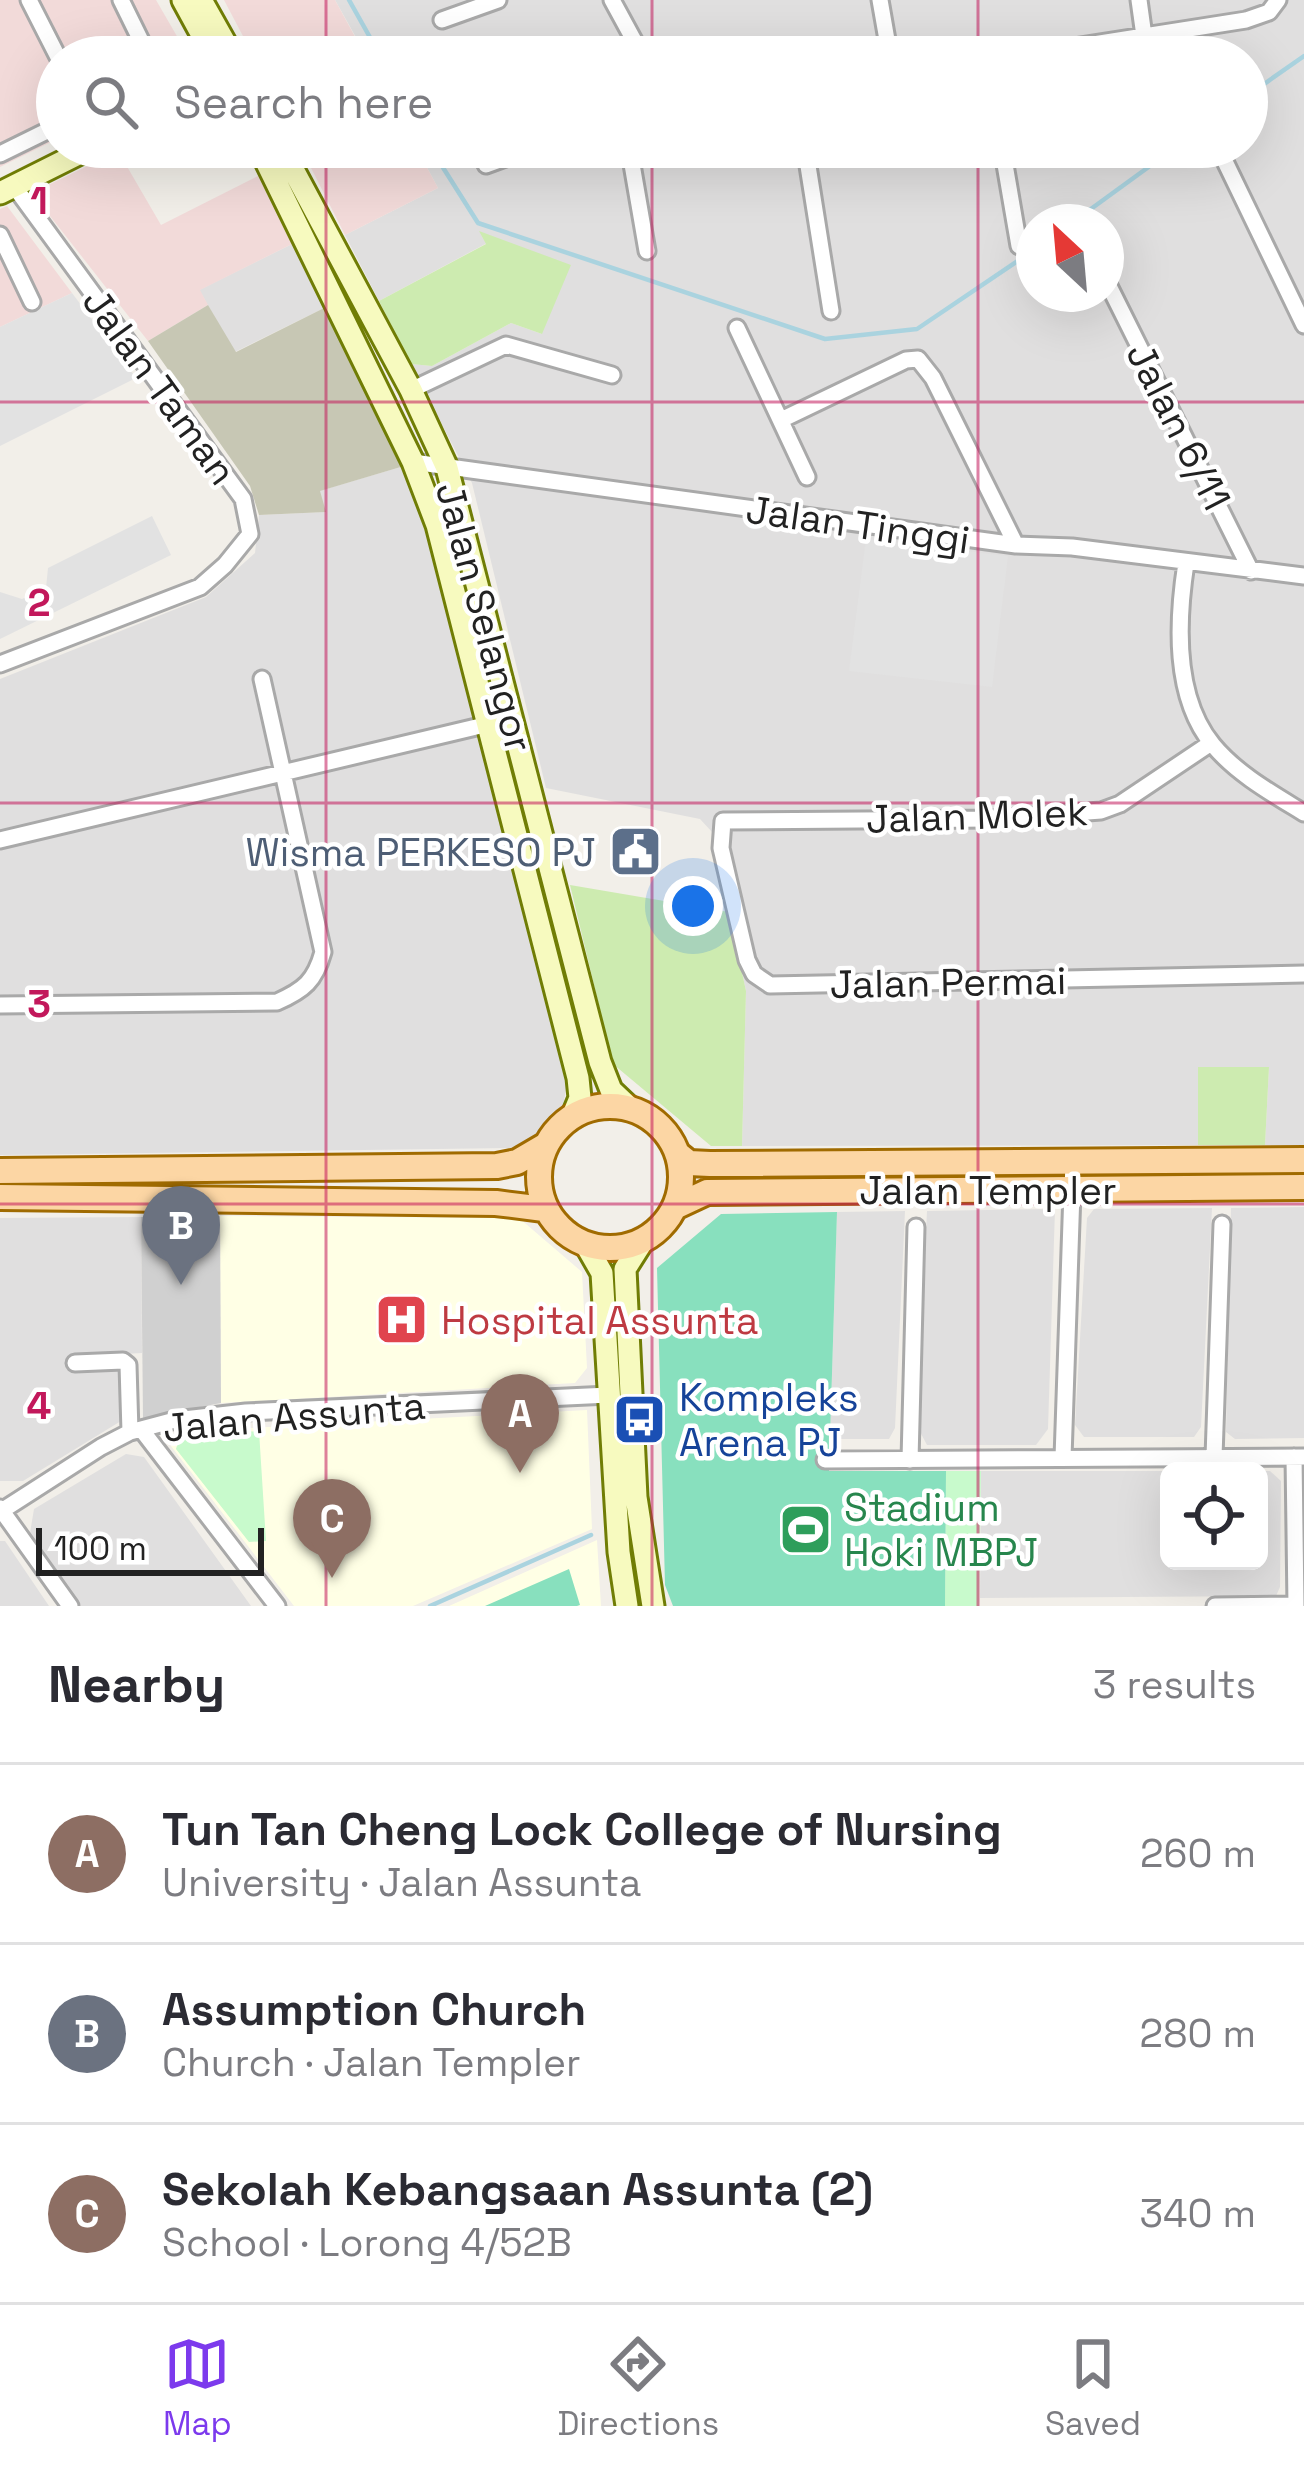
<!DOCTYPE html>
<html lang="en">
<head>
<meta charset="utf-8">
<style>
  body { margin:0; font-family:"Space Grotesk",sans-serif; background:#f2f2f3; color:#2b2b33 }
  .controls { position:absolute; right:36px; bottom:36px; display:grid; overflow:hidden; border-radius:18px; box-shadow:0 12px 48px #0002 }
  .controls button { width:108px; height:108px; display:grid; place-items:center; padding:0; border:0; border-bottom:3px solid #e1e1e2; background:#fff; color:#2b2b33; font:60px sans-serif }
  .compass { position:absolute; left:1016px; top:204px; width:108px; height:108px; border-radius:50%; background:#fff; box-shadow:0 12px 48px #0002; rotate:334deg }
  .scale { position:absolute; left:36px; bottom:30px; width:228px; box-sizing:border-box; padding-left:12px; border:6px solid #222; border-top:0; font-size:33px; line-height:42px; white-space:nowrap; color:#222; -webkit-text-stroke:9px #fff; paint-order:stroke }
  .you { position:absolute; left:693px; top:906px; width:42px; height:42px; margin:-30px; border:9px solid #fff; border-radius:50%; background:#1a73e8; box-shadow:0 0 0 18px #1a73e833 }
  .badge { display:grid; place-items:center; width:78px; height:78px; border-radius:50%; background:#7c3aed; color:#fff; font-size:39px; font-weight:700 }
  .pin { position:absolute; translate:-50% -99px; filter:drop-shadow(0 3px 6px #0008) }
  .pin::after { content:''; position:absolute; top:63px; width:42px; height:36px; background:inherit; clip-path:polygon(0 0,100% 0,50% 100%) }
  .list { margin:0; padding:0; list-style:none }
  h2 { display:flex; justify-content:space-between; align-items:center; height:156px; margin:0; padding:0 48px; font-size:51px }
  h2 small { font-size:39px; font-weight:400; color:#7c7c81 }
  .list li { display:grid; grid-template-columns:78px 1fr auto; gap:36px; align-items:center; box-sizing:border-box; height:180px; padding:0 48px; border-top:3px solid #e1e1e2 }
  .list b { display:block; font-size:45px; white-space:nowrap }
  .list p { margin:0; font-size:39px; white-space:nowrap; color:#7c7c81 }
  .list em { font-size:39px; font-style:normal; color:#7c7c81 }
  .icon { flex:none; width:66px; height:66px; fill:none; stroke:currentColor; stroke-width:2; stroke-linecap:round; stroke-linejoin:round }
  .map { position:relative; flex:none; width:1304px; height:1606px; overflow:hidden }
  .search { position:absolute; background:#fff; box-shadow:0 12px 48px #0002; left:36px; right:36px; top:36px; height:132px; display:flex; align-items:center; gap:30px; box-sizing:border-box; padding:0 42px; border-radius:66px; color:#7c7c81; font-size:45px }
  .sheet { height:696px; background:#fff }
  nav { display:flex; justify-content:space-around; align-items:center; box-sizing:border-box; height:168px; border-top:3px solid #e1e1e2; background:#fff; font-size:33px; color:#7c7c81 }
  nav a { display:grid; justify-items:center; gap:6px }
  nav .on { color:#7c3aed }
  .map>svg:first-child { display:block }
  .residential { fill:#e0dfdf; fill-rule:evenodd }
  .commercial { fill:#f2dad9 }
  .education { fill:#ffffe5 }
  .religious { fill:#d0d0d0 }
  .construction { fill:#c7c7b4 }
  .grass { fill:#cdebb0 }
  .park { fill:#c8facc }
  .pitch { fill:#88e0be }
  .parking { fill:#e2e2e2 }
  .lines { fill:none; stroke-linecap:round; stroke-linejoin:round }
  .stream { stroke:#aad3df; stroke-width:4.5 }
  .street-casing { stroke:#a9a9a9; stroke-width:21 }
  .secondary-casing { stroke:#707d05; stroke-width:27 }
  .primary-casing { stroke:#a06b00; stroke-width:30 }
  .street { stroke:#fff; stroke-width:15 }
  .secondary { stroke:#f7fabf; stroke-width:21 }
  .primary { stroke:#fcd6a4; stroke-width:24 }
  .grid { fill:none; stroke:#c2185b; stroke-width:3; stroke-opacity:0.55 }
  .labels { text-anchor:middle; stroke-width:9; stroke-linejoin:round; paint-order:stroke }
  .street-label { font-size:39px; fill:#222; stroke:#fff }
  .service-label { font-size:39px; fill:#4e5e75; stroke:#fff; text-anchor:end }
  .health-label { font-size:39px; fill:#be3a42; stroke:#fff; text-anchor:start }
  .transit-label { font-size:39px; fill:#164399; stroke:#fff; text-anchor:start }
  .leisure-label { font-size:39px; fill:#27864d; stroke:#fff; text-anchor:start }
  .grid-label { font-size:39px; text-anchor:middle; font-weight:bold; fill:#c2185b; stroke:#fff; stroke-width:9; stroke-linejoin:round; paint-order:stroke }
</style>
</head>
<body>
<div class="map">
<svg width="1304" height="1606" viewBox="0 0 1304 1606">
  <rect width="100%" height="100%" fill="#f2efe9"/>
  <path class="residential" d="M 335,0 L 1304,0 L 1304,1145 L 1265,1145 L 1269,1067 L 1199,1067 L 1198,1145 L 742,1146 L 746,991 L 712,832 L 700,819 L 546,788 L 472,483 L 411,364 L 432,366 L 511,323 L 542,334 L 480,233 L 487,243 L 379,301 L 345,235 L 438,188 L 416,147 L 1247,147 L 1247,57 L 367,57 ZM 1034,222 L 1106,222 L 1106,294 L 1034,294 Z
    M 292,244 L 324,308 L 235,352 L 199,290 Z
    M 404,466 L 426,526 L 553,1025 L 567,1085 L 562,1110 L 540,1139 L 512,1148 L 0,1155 L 0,679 L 206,597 L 255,553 L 259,515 L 325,512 L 319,491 Z
    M 1304,1207 L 1304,1438 L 1235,1439 L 1226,1432 L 1231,1208 Z
    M 1212,1208 L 1201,1427 L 1194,1437 L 1084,1437 L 1075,1425 L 1087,1218 L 1094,1209 Z
    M 1055,1209 L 1048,1429 L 1036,1445 L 927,1445 L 917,1426 L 927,1211 Z
    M 905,1211 L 895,1428 L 889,1439 L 830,1439 L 837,1212 Z
    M 141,1217 L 142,1353 L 70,1357 L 71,1369 L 118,1368 L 121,1421 L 23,1481 L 0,1481 L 0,1218 Z
    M 126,1454 L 144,1457 L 251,1606 L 81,1606 L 30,1533 L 34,1509 Z
    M 981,1471 L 1169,1471 L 1169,1561 L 1259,1561 L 1259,1471 L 1270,1471 L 1281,1481 L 1280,1587 L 1276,1596 L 980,1598 Z
    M 0,1541 L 5,1541 L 49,1606 L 0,1606 Z"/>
  <path class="commercial" d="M 0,0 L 156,0 L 189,57 L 57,57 L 57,139 L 0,167 Z
    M 224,0 L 335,0 L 359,44 L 336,57 L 254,57 Z
    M 331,147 L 416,147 L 438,188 L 345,235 L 307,160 Z
    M 118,151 L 161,225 L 258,176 L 292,244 L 200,290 L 208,305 L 148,341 L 32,193 Z
    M 7,206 L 72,293 L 0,327 L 0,209 Z"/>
  <path class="education" d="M 220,1216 L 519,1218 L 582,1272 L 587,1368 L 575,1383 L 221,1403 Z
    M 587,1410 L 592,1529 L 413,1606 L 294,1606 L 171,1446 L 177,1432 Z
    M 597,1540 L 601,1606 L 449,1606 Z"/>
  <path class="religious" d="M 220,1216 L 221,1403 L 143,1418 L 141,1217 Z"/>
  <path class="construction" d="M 208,305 L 236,352 L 324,308 L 404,466 L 320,491 L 326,512 L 259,515 L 250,486 L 148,341 Z"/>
  <path class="grass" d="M 479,231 L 571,265 L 542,334 L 511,323 L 432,366 L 411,364 L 379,301 L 486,244 Z
    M 570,885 L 729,912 L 746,991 L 742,1146 L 711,1146 L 613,1064 Z
    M 1198,1067 L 1269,1067 L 1265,1145 L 1198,1145 Z"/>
  <path class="park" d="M 259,1431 L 266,1541 L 249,1542 L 176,1449 L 180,1436 Z
    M 946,1471 L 981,1471 L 979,1606 L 945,1606 Z"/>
  <path class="pitch" d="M 837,1212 L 829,1471 L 946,1471 L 945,1606 L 673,1606 L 665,1585 L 657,1268 L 721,1214 Z
    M 569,1569 L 580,1605 L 577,1606 L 485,1606 Z"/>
  <path class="parking" d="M 72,293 L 136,378 L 0,446 L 0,327 Z
    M 152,516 L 171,555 L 0,639 L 0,592 L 22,599 L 46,588 L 48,568 Z
    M 866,539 L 1008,556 L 992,687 L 849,671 Z"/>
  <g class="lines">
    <path class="stream" d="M 349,0 L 381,57
      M 1247,96 L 1304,56
      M 430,147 L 478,223 L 825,339 L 917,329 L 1034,250
      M 1073,222 L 1176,147
      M 430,1606 L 591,1535"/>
    <defs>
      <path id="street" d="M 29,0 L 58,57
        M 121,0 L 149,57
        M 612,0 L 643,57
        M 880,0 L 890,57
        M 1139,0 L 1144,36
        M 442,20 L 498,0
        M 1163,33 L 1174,57
        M 1011,57 L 1246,20 L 1269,12 L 1278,0
        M 629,147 L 647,251
        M 805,147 L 831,311
        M 1002,147 L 1019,246
        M 1218,147 L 1304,325
        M 0,154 L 57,126
        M 486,165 L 536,147
        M 0,235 L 32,302
        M 1106,280 L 1251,571
        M 737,328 L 807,477
        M 411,390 L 506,345 L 612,375
        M 781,420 L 906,360 L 918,359 L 933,378 L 1016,545
        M 413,462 L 1016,545 L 1072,547 L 1304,576
        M 1186,563 C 1177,621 1173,697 1213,745 C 1237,774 1273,794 1304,813
        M 0,664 L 200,587 L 225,565 L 250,534 L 243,499 L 14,186
        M 1211,743 L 1120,804 L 1101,811 L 992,819 L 723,821 L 721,848 L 747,960 L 754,974 L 770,985 L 1304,974
        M 0,840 L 493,723
        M 0,1005 L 277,1002 C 304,990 315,981 323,952 L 262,679
        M 75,1363 L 123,1361 L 128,1365 L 130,1432
        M 141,1429 L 277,1606
        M 1214,1457 L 1222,1224
        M 1294,1457 L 1296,1606
        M 1063,1458 L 1073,1162
        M 825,1460 L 1304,1457
        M 910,1460 L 916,1227
        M 0,1508 L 70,1606
        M 0,1512 L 101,1447 L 130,1432 L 175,1420 L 246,1412 L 609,1395
        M 1215,1606 L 1296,1605"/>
      <path id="secondary" d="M 183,0 L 214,57
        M 201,0 L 233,57
        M 259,147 L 413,462 L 437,525 L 578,1078 L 580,1098 L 573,1115
        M 281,147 L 411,390 L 447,468 L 600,1062 L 611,1090 L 630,1108
        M 0,193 L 92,147
        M 644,1239 L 625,1269 L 636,1497 L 653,1606
        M 586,1245 L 602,1273 L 619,1552 L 627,1606"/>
      <path id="primary" d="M539 1177a71 71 0 1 1 142 0a71 71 0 1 1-142 0Z
        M 679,1155 L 689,1163 L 710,1164 L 1304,1160
        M 0,1171 L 497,1166 L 517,1162 L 546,1145
        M 0,1197 L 496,1203 L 544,1209
        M 675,1207 L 707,1192 L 1304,1187"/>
    </defs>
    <use href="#street" class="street-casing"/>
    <use href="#secondary" class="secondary-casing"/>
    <use href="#primary" class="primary-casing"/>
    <use href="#street" class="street"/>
    <use href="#secondary" class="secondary"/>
    <use href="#primary" class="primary"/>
  </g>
  <path class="grid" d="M 326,0 L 326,57M 652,0 L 652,57M 978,0 L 978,57M 326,147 L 326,1606M 652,147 L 652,1606M 978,147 L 978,1606M 0,402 L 1304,402M 0,803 L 1304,803M 0,1204 L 1304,1204"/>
  <defs>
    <symbol id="civic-square" viewBox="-11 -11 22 22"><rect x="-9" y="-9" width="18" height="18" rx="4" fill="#5c6f8a" stroke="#fff"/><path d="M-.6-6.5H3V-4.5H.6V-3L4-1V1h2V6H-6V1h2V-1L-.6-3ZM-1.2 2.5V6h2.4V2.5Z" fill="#fff"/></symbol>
    <symbol id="hospital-square" viewBox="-11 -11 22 22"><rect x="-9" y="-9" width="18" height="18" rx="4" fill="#e0444e" stroke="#fff"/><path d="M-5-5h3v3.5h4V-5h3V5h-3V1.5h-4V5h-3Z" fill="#fff"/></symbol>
    <symbol id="bus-square" viewBox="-11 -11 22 22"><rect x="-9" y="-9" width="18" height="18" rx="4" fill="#1a4fb4" stroke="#fff"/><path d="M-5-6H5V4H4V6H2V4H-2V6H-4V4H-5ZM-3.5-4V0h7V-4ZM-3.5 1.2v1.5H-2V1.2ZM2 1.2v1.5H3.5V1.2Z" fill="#fff"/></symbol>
    <symbol id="stadium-square" viewBox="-11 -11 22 22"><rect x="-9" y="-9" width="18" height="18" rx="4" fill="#2e9e5b" stroke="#fff"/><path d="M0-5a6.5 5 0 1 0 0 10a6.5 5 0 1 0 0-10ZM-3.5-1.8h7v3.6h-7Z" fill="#fff"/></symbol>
  </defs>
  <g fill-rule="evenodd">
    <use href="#civic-square" x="606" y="822" width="59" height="59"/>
    <use href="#hospital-square" x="372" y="1290" width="59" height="59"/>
    <use href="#bus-square" x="610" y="1390" width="59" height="59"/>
    <use href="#stadium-square" x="776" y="1500" width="59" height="59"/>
  </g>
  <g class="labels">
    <g class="street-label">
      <text transform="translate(160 386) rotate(54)" y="14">Jalan Taman</text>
      <text transform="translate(1179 426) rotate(63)" y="14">Jalan 6/11</text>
      <text transform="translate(858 524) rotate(8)" y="14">Jalan Tinggi</text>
      <text transform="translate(485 617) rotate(75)" y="14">Jalan Selangor</text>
      <text transform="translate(977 815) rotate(-2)" y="14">Jalan Molek</text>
      <text transform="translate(948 982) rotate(-1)" y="14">Jalan Permai</text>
      <text x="988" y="1204">Jalan Templer</text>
      <text transform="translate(294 1416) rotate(-5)" y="14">Jalan Assunta</text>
    </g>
    <g class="service-label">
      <text x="596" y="866">Wisma PERKESO PJ</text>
    </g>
    <g class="health-label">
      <text x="441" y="1334">Hospital Assunta</text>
    </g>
    <g class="transit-label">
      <text x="679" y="1411">Kompleks<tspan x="679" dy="45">Arena PJ</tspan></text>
    </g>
    <g class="leisure-label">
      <text x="844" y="1521">Stadium<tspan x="844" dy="45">Hoki MBPJ</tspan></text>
    </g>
  </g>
  <g class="grid-label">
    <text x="39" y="214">1</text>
    <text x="39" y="616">2</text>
    <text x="39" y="1017">3</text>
    <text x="39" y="1419">4</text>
  </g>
</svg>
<div class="controls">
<button><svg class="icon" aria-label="locate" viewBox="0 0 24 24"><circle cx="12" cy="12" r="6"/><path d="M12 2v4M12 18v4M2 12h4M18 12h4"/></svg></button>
</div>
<svg class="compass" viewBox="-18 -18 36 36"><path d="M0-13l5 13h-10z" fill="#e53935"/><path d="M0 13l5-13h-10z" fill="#7c7c81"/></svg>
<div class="scale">100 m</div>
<div class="you"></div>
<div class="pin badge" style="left:520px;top:1473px;background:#8d6e63">A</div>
<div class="pin badge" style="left:181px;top:1285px;background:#6b7280">B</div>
<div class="pin badge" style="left:332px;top:1578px;background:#8d6e63">C</div>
<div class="search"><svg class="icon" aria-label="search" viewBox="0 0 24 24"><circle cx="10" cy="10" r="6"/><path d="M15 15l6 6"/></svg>Search here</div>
</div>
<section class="sheet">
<h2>Nearby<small>3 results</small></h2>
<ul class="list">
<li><span class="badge" style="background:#8d6e63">A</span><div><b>Tun Tan Cheng Lock College of Nursing</b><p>University · Jalan Assunta</p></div><em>260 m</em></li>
<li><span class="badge" style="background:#6b7280">B</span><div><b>Assumption Church</b><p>Church · Jalan Templer</p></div><em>280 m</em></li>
<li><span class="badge" style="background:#8d6e63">C</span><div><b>Sekolah Kebangsaan Assunta (2)</b><p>School · Lorong 4/52B</p></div><em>340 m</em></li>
</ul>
</section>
<nav>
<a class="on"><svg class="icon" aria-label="map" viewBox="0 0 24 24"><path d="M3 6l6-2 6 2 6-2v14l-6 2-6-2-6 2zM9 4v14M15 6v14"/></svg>Map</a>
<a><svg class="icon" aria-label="directions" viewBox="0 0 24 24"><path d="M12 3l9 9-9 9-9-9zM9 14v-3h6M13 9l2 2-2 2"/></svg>Directions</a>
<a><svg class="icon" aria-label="saved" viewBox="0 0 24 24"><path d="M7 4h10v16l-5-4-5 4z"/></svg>Saved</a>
</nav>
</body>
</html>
